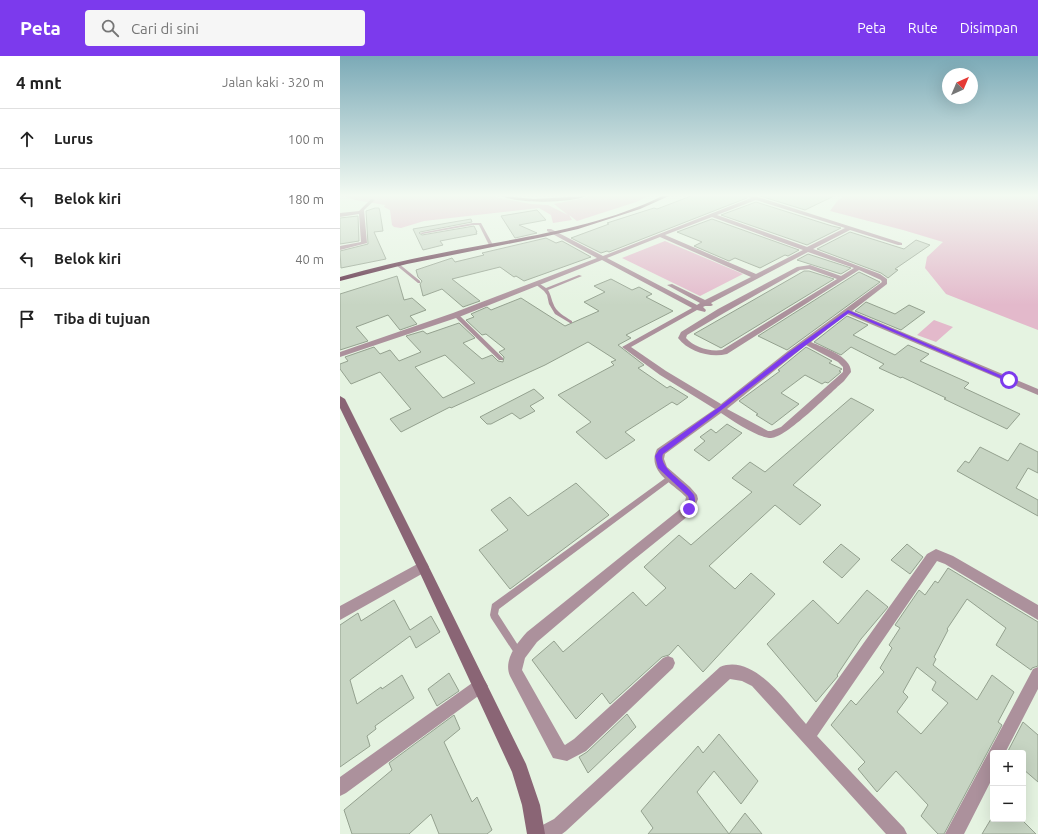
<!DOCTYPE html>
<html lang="id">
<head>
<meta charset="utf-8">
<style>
  body { margin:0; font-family:Ubuntu,sans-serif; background:#f6f6f6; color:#222 }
  .controls { position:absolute; right:12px; bottom:12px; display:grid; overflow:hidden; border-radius:4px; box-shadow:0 4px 16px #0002 }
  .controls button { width:36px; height:36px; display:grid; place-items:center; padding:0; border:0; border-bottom:1px solid #e0e0e0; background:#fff; color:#222; font:20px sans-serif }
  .compass { position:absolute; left:602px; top:12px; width:36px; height:36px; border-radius:50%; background:#fff; box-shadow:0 4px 16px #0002; rotate:44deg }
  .stop { position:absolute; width:12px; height:12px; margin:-9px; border:3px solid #7c3aed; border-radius:50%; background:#fff }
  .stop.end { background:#7c3aed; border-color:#fff; box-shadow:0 1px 4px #0008 }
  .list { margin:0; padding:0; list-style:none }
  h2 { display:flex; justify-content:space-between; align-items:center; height:52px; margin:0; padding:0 16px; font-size:17px }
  h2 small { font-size:13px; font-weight:400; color:#767676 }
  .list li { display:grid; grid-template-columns:26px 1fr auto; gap:12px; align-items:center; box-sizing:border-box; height:60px; padding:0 16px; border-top:1px solid #e0e0e0 }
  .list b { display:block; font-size:15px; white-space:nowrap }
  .list em { font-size:13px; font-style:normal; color:#767676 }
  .icon { flex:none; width:22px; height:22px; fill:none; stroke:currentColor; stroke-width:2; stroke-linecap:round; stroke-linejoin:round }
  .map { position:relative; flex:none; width:698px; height:778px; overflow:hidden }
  header { display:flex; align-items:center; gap:24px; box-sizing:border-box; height:56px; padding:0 20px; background:#7c3aed; color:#fff }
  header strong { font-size:19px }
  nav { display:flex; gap:22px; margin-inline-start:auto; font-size:14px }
  .search { width:280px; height:36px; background:#f6f6f6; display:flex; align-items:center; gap:10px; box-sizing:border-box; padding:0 14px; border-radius:4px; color:#767676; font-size:15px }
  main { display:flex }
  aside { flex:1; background:#fff }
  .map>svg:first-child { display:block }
  .green { fill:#e3b9cb }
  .building { fill:#c7d5c3; stroke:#94a18f; fill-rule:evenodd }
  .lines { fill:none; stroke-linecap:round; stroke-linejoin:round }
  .lane { fill:#ac919c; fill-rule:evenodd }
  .street { fill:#ac919c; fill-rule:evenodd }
  .secondary { fill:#8a6575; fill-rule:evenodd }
  .highway { fill:#5b2b43; fill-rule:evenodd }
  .route { fill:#7c3aed }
</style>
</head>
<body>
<header>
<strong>Peta</strong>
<div class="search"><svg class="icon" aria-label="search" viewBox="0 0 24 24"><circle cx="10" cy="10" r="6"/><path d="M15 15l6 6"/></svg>Cari di sini</div>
<nav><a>Peta</a><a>Rute</a><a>Disimpan</a></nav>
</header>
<main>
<aside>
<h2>4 mnt<small>Jalan kaki · 320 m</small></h2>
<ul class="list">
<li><svg class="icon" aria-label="ahead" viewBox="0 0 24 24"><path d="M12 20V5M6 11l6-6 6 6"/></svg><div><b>Lurus</b></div><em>100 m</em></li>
<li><svg class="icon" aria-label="left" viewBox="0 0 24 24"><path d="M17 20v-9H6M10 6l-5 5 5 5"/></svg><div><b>Belok kiri</b></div><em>180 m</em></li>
<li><svg class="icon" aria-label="left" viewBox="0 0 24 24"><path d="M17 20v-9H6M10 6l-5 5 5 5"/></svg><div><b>Belok kiri</b></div><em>40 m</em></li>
<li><svg class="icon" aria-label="arrive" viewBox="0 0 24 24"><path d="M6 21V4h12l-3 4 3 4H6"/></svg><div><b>Tiba di tujuan</b></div></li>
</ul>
</aside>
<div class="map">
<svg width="698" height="778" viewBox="0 0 698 778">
  <rect width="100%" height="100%" fill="#e5f3e1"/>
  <path class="green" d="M 4,140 L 149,140 L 191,148 L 208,149 L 228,159 L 214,148 L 253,140 L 308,140 L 296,146 L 237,165 L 229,159 L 232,164 L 213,167 L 211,159 L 199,152 L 84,165 L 61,172 L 54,171 L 52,169 L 50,154 L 44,151 L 45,149 L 15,144 Z
    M 505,140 L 698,140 L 698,274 L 606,238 L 585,212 L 587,201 L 603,186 L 563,174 L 490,155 L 498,144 Z
    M 325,185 L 403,218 L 360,240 L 282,202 Z
    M 594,264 L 613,271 L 596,286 L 577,279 Z"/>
  <path class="building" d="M 351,140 L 406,140 L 407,142 L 269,196 L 267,195 L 261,197 L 231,182 L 269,168 L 267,167 L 314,152 L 317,153 Z
    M 420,140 L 494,140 L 465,154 Z
    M 416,146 L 492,170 L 501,172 L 467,189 L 381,159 Z
    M 35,152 L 39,152 L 40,156 L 43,175 L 34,176 L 46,203 L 1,212 L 0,195 L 28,188 L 26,155 Z
    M 197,154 L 206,164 L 179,169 L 197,177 L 175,182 L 161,160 Z
    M 18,160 L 19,185 L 0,188 L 0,162 Z
    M 131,163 L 132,166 L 80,176 L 79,177 L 82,179 L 134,170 L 137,176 L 136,176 L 137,178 L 100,185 L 103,189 L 83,194 L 73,173 Z
    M 372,163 L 459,194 L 448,200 L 445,199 L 420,212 L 395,202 L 389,205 L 354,190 L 362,186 L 337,176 Z
    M 510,176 L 564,193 L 576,184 L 590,189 L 555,213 L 558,214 L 548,222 L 541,217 L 477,193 Z
    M 206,182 L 216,187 L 222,185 L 251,201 L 184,225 L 176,220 L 174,221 L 160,211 L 112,223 L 140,245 L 123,251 L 102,233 L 83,240 L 80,228 L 82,225 L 78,221 L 76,214 L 112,202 L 115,206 L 144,199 L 142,197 Z
    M 468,198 L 511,212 L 501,218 L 457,204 Z
    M 464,215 L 469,215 L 494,223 L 381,292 L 354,278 Z
    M 519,216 L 540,226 L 447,294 L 418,280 Z
    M 57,220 L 64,244 L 72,242 L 86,254 L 70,260 L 77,268 L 60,274 L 48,259 L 16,271 L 28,285 L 0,294 L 0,238 Z
    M 271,223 L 292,234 L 299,231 L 312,238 L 306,241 L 333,255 L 286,279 L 291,282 L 278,289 L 304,309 L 298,312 L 327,332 L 330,330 L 348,341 L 337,349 L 332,346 L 285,376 L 295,384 L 266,403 L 236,376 L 251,366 L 218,339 L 274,309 L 271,306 L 276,304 L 248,286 L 205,309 L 111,352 L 110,351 L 61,376 L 50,363 L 71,353 L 40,316 L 11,328 L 0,313 L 0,308 L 8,305 L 5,301 L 34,291 L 40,298 L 50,294 L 59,305 L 81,296 L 66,280 L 83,275 L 87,278 L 119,267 L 135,282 L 123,287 L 142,303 L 152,299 L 158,305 L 163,306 L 164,301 L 159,296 L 165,293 L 146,278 L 142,279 L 126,264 L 134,261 L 131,258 L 147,251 L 151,254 L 181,242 L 225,270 L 259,255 L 244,246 L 265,236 L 254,230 ZM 105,299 L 135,327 L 103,342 L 75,311 Z
    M 526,246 L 555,258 L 569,249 L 585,256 L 561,274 L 515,255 Z
    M 507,260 L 528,269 L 513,279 L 555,299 L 568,289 L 589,298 L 580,305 L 629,327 L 624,332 L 680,358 L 667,373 L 604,343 L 606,342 L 562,321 L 561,322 L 539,312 L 544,308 L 511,291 L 501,299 L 474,286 Z
    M 466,291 L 492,305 L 489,307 L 502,313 L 499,315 L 501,316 L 488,327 L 485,326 L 482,328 L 465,319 L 441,337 L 459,348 L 432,369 L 416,359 L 418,358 L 399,345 L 440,315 L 438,314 Z
    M 194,333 L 204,342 L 190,350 L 195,355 L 180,363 L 172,357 L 151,368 L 147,368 L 140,361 Z
    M 511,342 L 534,354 L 453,429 L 481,449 L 460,469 L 435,449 L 369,510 L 395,533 L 411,517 L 435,538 L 363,616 L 338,589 L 329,599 L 322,601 L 270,648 L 262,637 L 236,663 L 192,604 L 214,585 L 223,596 L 293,536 L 306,550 L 326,532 L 304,511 L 339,479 L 351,489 L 412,436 L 392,422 L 410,406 L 425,416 Z
    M 387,368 L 402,377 L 369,405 L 354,394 L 365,385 L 360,381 L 371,373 L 376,377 Z
    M 680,387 L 698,396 L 698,417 L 688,412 L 676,432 L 698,444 L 698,460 L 617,415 L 625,405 L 629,407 L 640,391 L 668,405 Z
    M 236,427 L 269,459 L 170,533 L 139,494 L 168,474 L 151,454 L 170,441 L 188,460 Z
    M 501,488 L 520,503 L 502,522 L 483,506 Z
    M 567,488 L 583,501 L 570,518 L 551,504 Z
    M 608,512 L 698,566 L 698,610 L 692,612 L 691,614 L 656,589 L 666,572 L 627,543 L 607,573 L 608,574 L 594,601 L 596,603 L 593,609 L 637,644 L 652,619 L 674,636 L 658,666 L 662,669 L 604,778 L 598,778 L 581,760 L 588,749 L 556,715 L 537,736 L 518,713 L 525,706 L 491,669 L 511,644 L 516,649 L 544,616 L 540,612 L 552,592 L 549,589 L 560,572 L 555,569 L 579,534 L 585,539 L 595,525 L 598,527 ZM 577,611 L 596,626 L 592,634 L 608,647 L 581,678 L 557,656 L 568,641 L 563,636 Z
    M 527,534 L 548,551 L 521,583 L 497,619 L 498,620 L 476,646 L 427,588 L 473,544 L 498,568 Z
    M 54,544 L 70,574 L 91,560 L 100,576 L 76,592 L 70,580 L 10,624 L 17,648 L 41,631 L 42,633 L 62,619 L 74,642 L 35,670 L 36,673 L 27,680 L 30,690 L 0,711 L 0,569 L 18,557 L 21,565 Z
    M 109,617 L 119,635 L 97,650 L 88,633 Z
    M 287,658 L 296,671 L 248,717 L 239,701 L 247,696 Z
    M 114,659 L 120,673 L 104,686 L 132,746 L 137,741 L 152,774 L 147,778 L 99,778 L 91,758 L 69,778 L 12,778 L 4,754 L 52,714 L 49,707 Z
    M 683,666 L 698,679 L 698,726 L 683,713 L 683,697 L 667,697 Z
    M 379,678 L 418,725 L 401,748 L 374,715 L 357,736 L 389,778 L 405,757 L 422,778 L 308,778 L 313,772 L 301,755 L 358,690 L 363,697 Z
    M 651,763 L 681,763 L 696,778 L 642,778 Z"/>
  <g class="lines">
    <path class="lane" d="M 133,167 L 141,167 L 153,189 L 152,190 L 149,189 L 139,169 L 133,169 L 82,178 L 80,177 Z
      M 56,207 L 58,207 L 80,225 L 80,227 L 78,227 L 56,209 Z
      M 239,219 L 242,220 L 208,234 C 211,239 211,242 213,247 C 216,256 224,260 232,265 L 232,267 L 230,267 L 215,258 L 209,248 L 207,239 L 204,235 L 194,227 L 197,226 L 206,232 Z
      M 114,258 L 118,258 L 163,302 L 163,304 L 159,304 L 114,260 Z
      M 331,418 L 333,419 L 334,421 L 333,423 L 159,553 L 158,558 L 183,597 L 182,600 L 179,601 L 176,600 L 151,562 L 150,559 L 152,548 Z"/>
    <path class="street" d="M 407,140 L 418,141 L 562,187 L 562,189 L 558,189 L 510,174 L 473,193 L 540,218 L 547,223 L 547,228 L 512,255 L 698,333 L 698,339 L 507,258 L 471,286 C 484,292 511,300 511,316 L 504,325 C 491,336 446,382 431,382 C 418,382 393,365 381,357 L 325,398 L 324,403 L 327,411 L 350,431 L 357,439 L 358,443 L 353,456 L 291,506 L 197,586 L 185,602 L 182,614 L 224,688 L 225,689 L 234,683 L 323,602 L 328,600 L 333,602 L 335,607 L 333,612 L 246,695 L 227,705 L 213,702 L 170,620 C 163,604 177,587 187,576 L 344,450 L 346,441 C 333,428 306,415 317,393 L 375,353 L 320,319 L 282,291 L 352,252 L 262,204 L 119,261 L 0,301 L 0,296 L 113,257 L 257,202 L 207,175 L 207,173 L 211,173 L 263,200 L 411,142 ZM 416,144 L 505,172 L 467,191 L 377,159 ZM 372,161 L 463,194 L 416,218 L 325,179 ZM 320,181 L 411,221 L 365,244 L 332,228 L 327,229 L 360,247 L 357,249 L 267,202 ZM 468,196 L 514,212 L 501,220 L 470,209 L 457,211 L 378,253 L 341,276 L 338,282 C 349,296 370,302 387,298 L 519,214 L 541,224 L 542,226 L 448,295 L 381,348 L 326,315 L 291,291 L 357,254 L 365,256 L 366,254 L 363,251 L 365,250 L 371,250 L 373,249 L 371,247 ZM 469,213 L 497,223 L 382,294 C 369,296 354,291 346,282 L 347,279 L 384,257 L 460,214 ZM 466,289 L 498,306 L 503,311 L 503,316 L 441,371 L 431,375 L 428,375 L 387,353 Z
      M 31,143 L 35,144 L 24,154 L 27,187 L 0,194 L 0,190 L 21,186 L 19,158 L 0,161 L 0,157 L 19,155 Z
      M 596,493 L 613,500 L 698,549 L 698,564 L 605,508 L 597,505 L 477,680 L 564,772 L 567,778 L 546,778 L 412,630 L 402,625 L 390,623 L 226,775 L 222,778 L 194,778 L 197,772 L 214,763 L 380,611 C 414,597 447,647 466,668 L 587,498 Z
      M 83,505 L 87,507 L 89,511 L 87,515 L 0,564 L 0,550 Z
      M 698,611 L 698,633 L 665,697 L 653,697 L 653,721 L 624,778 L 605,778 L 693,613 Z
      M 140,622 L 145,625 L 148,630 L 145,635 L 6,737 L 0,740 L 0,721 L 135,625 Z"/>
    <path class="secondary" d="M 162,140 L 194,143 L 246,140 C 233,147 176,148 162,140 Z
      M 0,340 L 5,343 L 87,507 L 186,708 L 200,749 L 205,778 L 187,778 L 182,749 L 172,716 L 79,515 L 0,352 Z"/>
    <path class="highway" d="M 322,140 L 329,140 L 300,153 L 238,173 L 203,181 L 67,208 L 0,225 L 0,221 C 49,207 99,197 149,188 C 204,178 271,166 322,140 Z"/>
  </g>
  <linearGradient id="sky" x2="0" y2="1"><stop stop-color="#7baab7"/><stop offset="0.56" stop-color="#f3faf2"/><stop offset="1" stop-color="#f3faf2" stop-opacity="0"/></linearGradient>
  <rect width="698" height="249" fill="url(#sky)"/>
  <path class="route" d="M 508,254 L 672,324 L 667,325 L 509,257 C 446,303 386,352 323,398 C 317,411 347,428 354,439 C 356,444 355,450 352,455 L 347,455 L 346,453 L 349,443 L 348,440 L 318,412 L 315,400 L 319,394 L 379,351 L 449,296 Z"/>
</svg>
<div class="controls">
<button>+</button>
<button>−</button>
</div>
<svg class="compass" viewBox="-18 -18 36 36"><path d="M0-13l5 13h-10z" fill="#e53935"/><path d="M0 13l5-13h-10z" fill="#767676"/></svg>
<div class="stop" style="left:669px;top:324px"></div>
<div class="stop end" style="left:349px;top:453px"></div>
</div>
</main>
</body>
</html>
